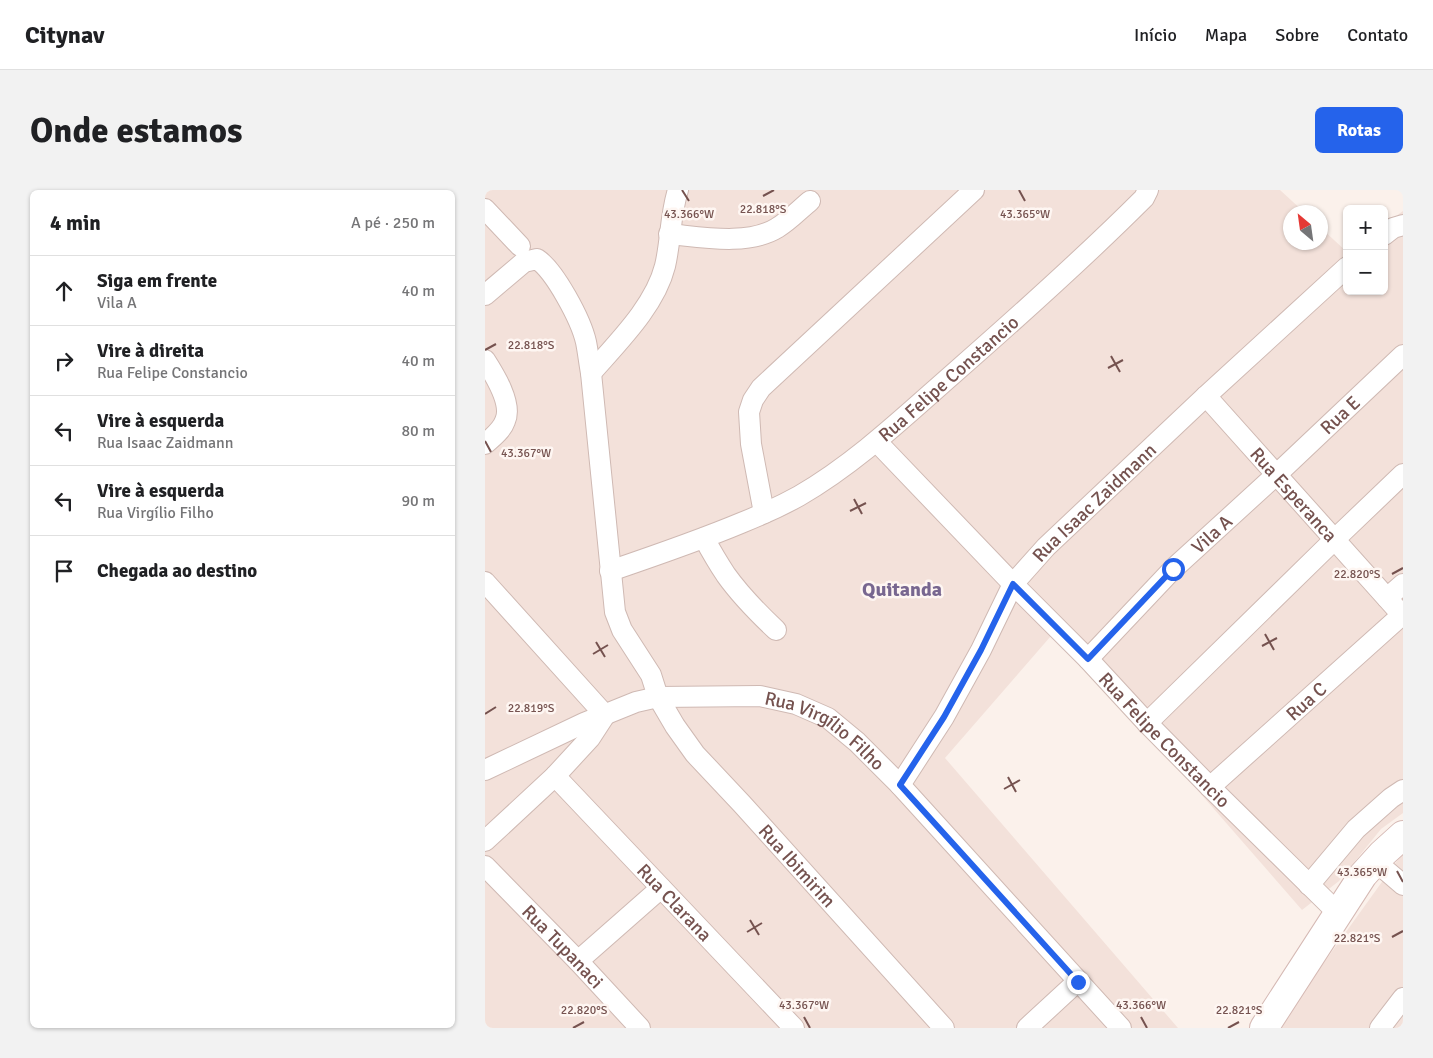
<!DOCTYPE html>
<html lang="pt">
<head>
<meta charset="utf-8">
<style>
  body { margin:0; font-family:Signika,sans-serif; background:#f2f2f2; color:#202124 }
  .controls { position:absolute; right:15px; top:15px; display:grid; overflow:hidden; border-radius:8px; box-shadow:0 1px 4px #0004 }
  .controls button { width:45px; height:45px; display:grid; place-items:center; padding:0; border:0; border-bottom:1px solid #e0e0e0; background:#fff; color:#202124; font:25px sans-serif }
  .compass { position:absolute; left:798px; top:15px; width:45px; height:45px; border-radius:50%; background:#fff; box-shadow:0 1px 4px #0004; rotate:331deg }
  .stop { position:absolute; width:15px; height:15px; margin:-11px; border:4px solid #2563eb; border-radius:50%; background:#fff }
  .stop.end { background:#2563eb; border-color:#fff; box-shadow:0 1px 5px #0008 }
  .list { margin:0; padding:0; list-style:none }
  h2 { display:flex; justify-content:space-between; align-items:center; height:65px; margin:0; padding:0 20px; font-size:21px }
  h2 small { font-size:16px; font-weight:400; color:#757577 }
  .list li { display:grid; grid-template-columns:32px 1fr auto; gap:15px; align-items:center; box-sizing:border-box; height:70px; padding:0 20px; border-top:1px solid #e0e0e0 }
  .list b { display:block; font-size:19px; white-space:nowrap }
  .list p { margin:0; font-size:16px; white-space:nowrap; color:#757577 }
  .list em { font-size:16px; font-style:normal; color:#757577 }
  .icon { flex:none; width:28px; height:28px; fill:none; stroke:currentColor; stroke-width:2; stroke-linecap:round; stroke-linejoin:round }
  .map { position:relative; flex:none; width:918px; height:838px; overflow:hidden; border-radius:8px }
  header { display:flex; align-items:center; gap:30px; box-sizing:border-box; height:70px; padding:0 25px; background:#fff; border-bottom:1px solid #e0e0e0 }
  header strong { font-size:24px }
  nav { display:flex; gap:28px; margin-inline-start:auto; font-size:18px }
  .intro { display:flex; align-items:center; justify-content:space-between; box-sizing:border-box; height:120px; padding:0 30px }
  h1 { margin:0; font-size:35px }
  .button { padding:12px 22px; border-radius:8px; background:#2563eb; color:#fff; font-size:18px; font-weight:700 }
  main { display:flex; gap:30px; padding:0 30px }
  aside { flex:1; background:#fff; border-radius:8px; box-shadow:0 1px 4px #0004 }
  .map>svg:first-child { display:block }
  .residential { fill:#f3e1da }
  .lines { fill:none; stroke-linecap:round; stroke-linejoin:round }
  .minor-casing { stroke:#cfb9b3; stroke-width:22 }
  .secondary-casing { stroke:#d5b9b4; stroke-width:30 }
  .minor { stroke:#fff; stroke-width:20 }
  .secondary { stroke:#fff; stroke-width:28 }
  .route { stroke:#2563eb; stroke-width:6 }
  .ticks { fill:none; stroke:#75524f; stroke-width:2 }
  .labels { text-anchor:middle; stroke-width:5; stroke-linejoin:round; paint-order:stroke }
  .street-label { font-size:19px; fill:#75524f; stroke:#fef6f2 }
  .neighbourhood-label { font-size:20px; font-weight:bold; fill:#786790; stroke:#fef6f2 }
  .ticks-label { font-size:12px; text-anchor:middle; fill:#75524f; stroke:#fef6f2; stroke-width:5; stroke-linejoin:round; paint-order:stroke }
</style>
</head>
<body>
<header>
<strong>Citynav</strong>
<nav><a>Início</a><a>Mapa</a><a>Sobre</a><a>Contato</a></nav>
</header>
<div class="intro"><h1>Onde estamos</h1><a class="button">Rotas</a></div>
<main>
<aside>
<h2>4 min<small>A pé · 250 m</small></h2>
<ul class="list">
<li><svg class="icon" aria-label="ahead" viewBox="0 0 24 24"><path d="M12 20V5M6 11l6-6 6 6"/></svg><div><b>Siga em frente</b><p>Vila A</p></div><em>40 m</em></li>
<li><svg class="icon" aria-label="right" viewBox="0 0 24 24"><path d="M7 20v-9h11M14 6l5 5-5 5"/></svg><div><b>Vire à direita</b><p>Rua Felipe Constancio</p></div><em>40 m</em></li>
<li><svg class="icon" aria-label="left" viewBox="0 0 24 24"><path d="M17 20v-9H6M10 6l-5 5 5 5"/></svg><div><b>Vire à esquerda</b><p>Rua Isaac Zaidmann</p></div><em>80 m</em></li>
<li><svg class="icon" aria-label="left" viewBox="0 0 24 24"><path d="M17 20v-9H6M10 6l-5 5 5 5"/></svg><div><b>Vire à esquerda</b><p>Rua Virgílio Filho</p></div><em>90 m</em></li>
<li><svg class="icon" aria-label="arrive" viewBox="0 0 24 24"><path d="M6 21V4h12l-3 4 3 4H6"/></svg><div><b>Chegada ao destino</b></div></li>
</ul>
</aside>
<div class="map">
<svg width="918" height="838" viewBox="0 0 918 838">
  <rect width="100%" height="100%" fill="#fbf1eb"/>
  <path class="residential" d="M 0,0 L 795,0 L 819,22 L 806,22 L 806,52 L 836,52 L 836,38 L 862,62 L 862,101 L 899,101 L 899,35 L 918,21 L 918,623 L 896,639 L 854,691 L 817,720 L 572,439 L 460,568 L 693,838 L 0,838 Z
    M 918,663 L 918,838 L 792,838 L 917,664 Z"/>
  <g class="lines">
    <defs>
      <g id="minor">
        <path d="M 0,19 L 35,56"/>
        <path d="M 184,44 C 216,47 263,56 292,38 C 304,31 314,20 325,11"/>
        <path d="M 899,45 L 908,38 L 918,35"/>
        <path id="s1" d="M 0,105 L 39,72 L 52,69 C 70,81 96,130 101,152 C 103,162 104,172 106,183 L 130,422 L 137,440 L 166,485 L 173,507 L 190,536 L 210,564 L 257,614 L 459,838"/>
        <path d="M 0,170 C 9,184 28,214 20,231 C 17,240 7,248 0,254"/>
        <path d="M 106,183 C 133,152 170,116 180,76 C 186,51 185,25 193,0"/>
        <path id="s2" d="M 721,206 L 918,426"/>
        <path id="s3" d="M 392,252 L 528,394 L 603,469 L 662,533 L 725,597 L 853,723"/>
        <path d="M 279,323 L 266,254 L 264,222 L 268,210 L 276,198 L 489,0"/>
        <path d="M 219,348 C 226,361 233,373 241,385 C 256,406 273,423 291,440"/>
        <path id="s4" d="M 125,381 C 169,366 213,351 256,333 C 276,325 296,316 314,306 C 371,273 419,227 468,184 C 533,127 598,69 659,8 L 663,0"/>
        <path d="M 0,392 L 120,525 L 105,548 L 70,586 L 0,651"/>
        <path d="M 902,408 L 918,394"/>
        <path id="s5" d="M 603,469 L 688,379 L 791,285 L 918,165"/>
        <path d="M 662,533 L 849,350 L 918,284"/>
        <path id="s6" d="M 0,580 L 99,533 L 151,512 L 173,507 L 275,506 L 311,514 L 343,528 L 372,552 L 415,595 L 636,838"/>
        <path id="s7" d="M 70,586 L 309,838"/>
        <path id="s8" d="M 415,595 L 459,527 L 496,460 L 528,394 L 561,357 L 721,206 L 862,77"/>
        <path id="s9" d="M 725,597 L 917,425"/>
        <path d="M 890,671 L 918,695"/>
        <path id="s10" d="M 0,676 L 93,771 L 155,838"/>
        <path d="M 824,695 L 871,639 L 906,608 L 918,600"/>
        <path d="M 93,771 L 176,698"/>
        <path d="M 542,838 L 593,791"/>
        <path d="M 895,838 L 918,808"/>
      </g>
      <path id="secondary" d="M 779,838 L 878,685 L 897,664 L 918,645"/>
    </defs>
    <use href="#minor" class="minor-casing"/>
    <use href="#secondary" class="secondary-casing"/>
    <use href="#minor" class="minor"/>
    <use href="#secondary" class="secondary"/>
  </g>
  <g class="lines">
    <path class="route" d="M 593,792 L 415,595 L 459,527 L 496,460 L 528,394 L 603,469 L 688,379"/>
  </g>
  <path class="ticks" d="M 197,0 L 204,11M 534,0 L 540,11M 278,6 L 289,0M 0,160 L 11,154M 626,166 L 635,182M 623,178 L 638,170M 0,251 L 6,262M 369,309 L 377,324M 365,321 L 381,313M 907,384 L 918,378M 780,444 L 789,460M 111,452 L 120,467M 777,456 L 792,448M 108,464 L 123,455M 0,524 L 11,517M 523,587 L 531,602M 519,599 L 535,590M 912,681 L 918,692M 265,730 L 274,745M 262,742 L 277,733M 907,747 L 918,741M 319,827 L 325,838M 656,827 L 662,838M 88,838 L 99,832M 743,838 L 754,832"/>
  <g class="labels">
    <g class="street-label">
      <text dy="7" stroke="none"><textPath href="#s4" startOffset="394">Rua Felipe Constancio</textPath></text>
      <text dy="7" stroke="none"><textPath href="#s5" startOffset="351">Rua E</textPath></text>
      <text dy="7" stroke="none"><textPath href="#s2" startOffset="132">Rua Esperanca</textPath></text>
      <text dy="7" stroke="none"><textPath href="#s8" startOffset="346">Rua Isaac Zaidmann</textPath></text>
      <text dy="7" stroke="none"><textPath href="#s5" startOffset="176">Vila A</textPath></text>
      <text dy="7" stroke="none"><textPath href="#s9" startOffset="129">Rua C</textPath></text>
      <text dy="7" stroke="none"><textPath href="#s6" startOffset="365">Rua Virgílio Filho</textPath></text>
      <text dy="7" stroke="none"><textPath href="#s3" startOffset="414">Rua Felipe Constancio</textPath></text>
      <text dy="7" stroke="none"><textPath href="#s1" startOffset="749">Rua Ibimirim</textPath></text>
      <text dy="7" stroke="none"><textPath href="#s7" startOffset="174">Rua Clarana</textPath></text>
      <text dy="7" stroke="none"><textPath href="#s10" startOffset="112">Rua Tupanaci</textPath></text>
    </g>
    <g class="neighbourhood-label">
      <text x="417" y="406">Quitanda</text>
    </g>
  </g>
  <g class="ticks-label">
    <text x="278" y="23">22.818°S</text>
    <text x="204" y="28">43.366°W</text>
    <text x="540" y="28">43.365°W</text>
    <text x="46" y="159">22.818°S</text>
    <text x="41" y="267">43.367°W</text>
    <text x="872" y="388">22.820°S</text>
    <text x="46" y="522">22.819°S</text>
    <text x="877" y="686">43.365°W</text>
    <text x="872" y="752">22.821°S</text>
    <text x="319" y="819">43.367°W</text>
    <text x="656" y="819">43.366°W</text>
    <text x="99" y="824">22.820°S</text>
    <text x="754" y="824">22.821°S</text>
  </g>
</svg>
<div class="controls">
<button>+</button>
<button>−</button>
</div>
<svg class="compass" viewBox="-18 -18 36 36"><path d="M0-13l5 13h-10z" fill="#e53935"/><path d="M0 13l5-13h-10z" fill="#757577"/></svg>
<div class="stop" style="left:688px;top:379px"></div>
<div class="stop end" style="left:593px;top:792px"></div>
</div>
</main>
</body>
</html>
